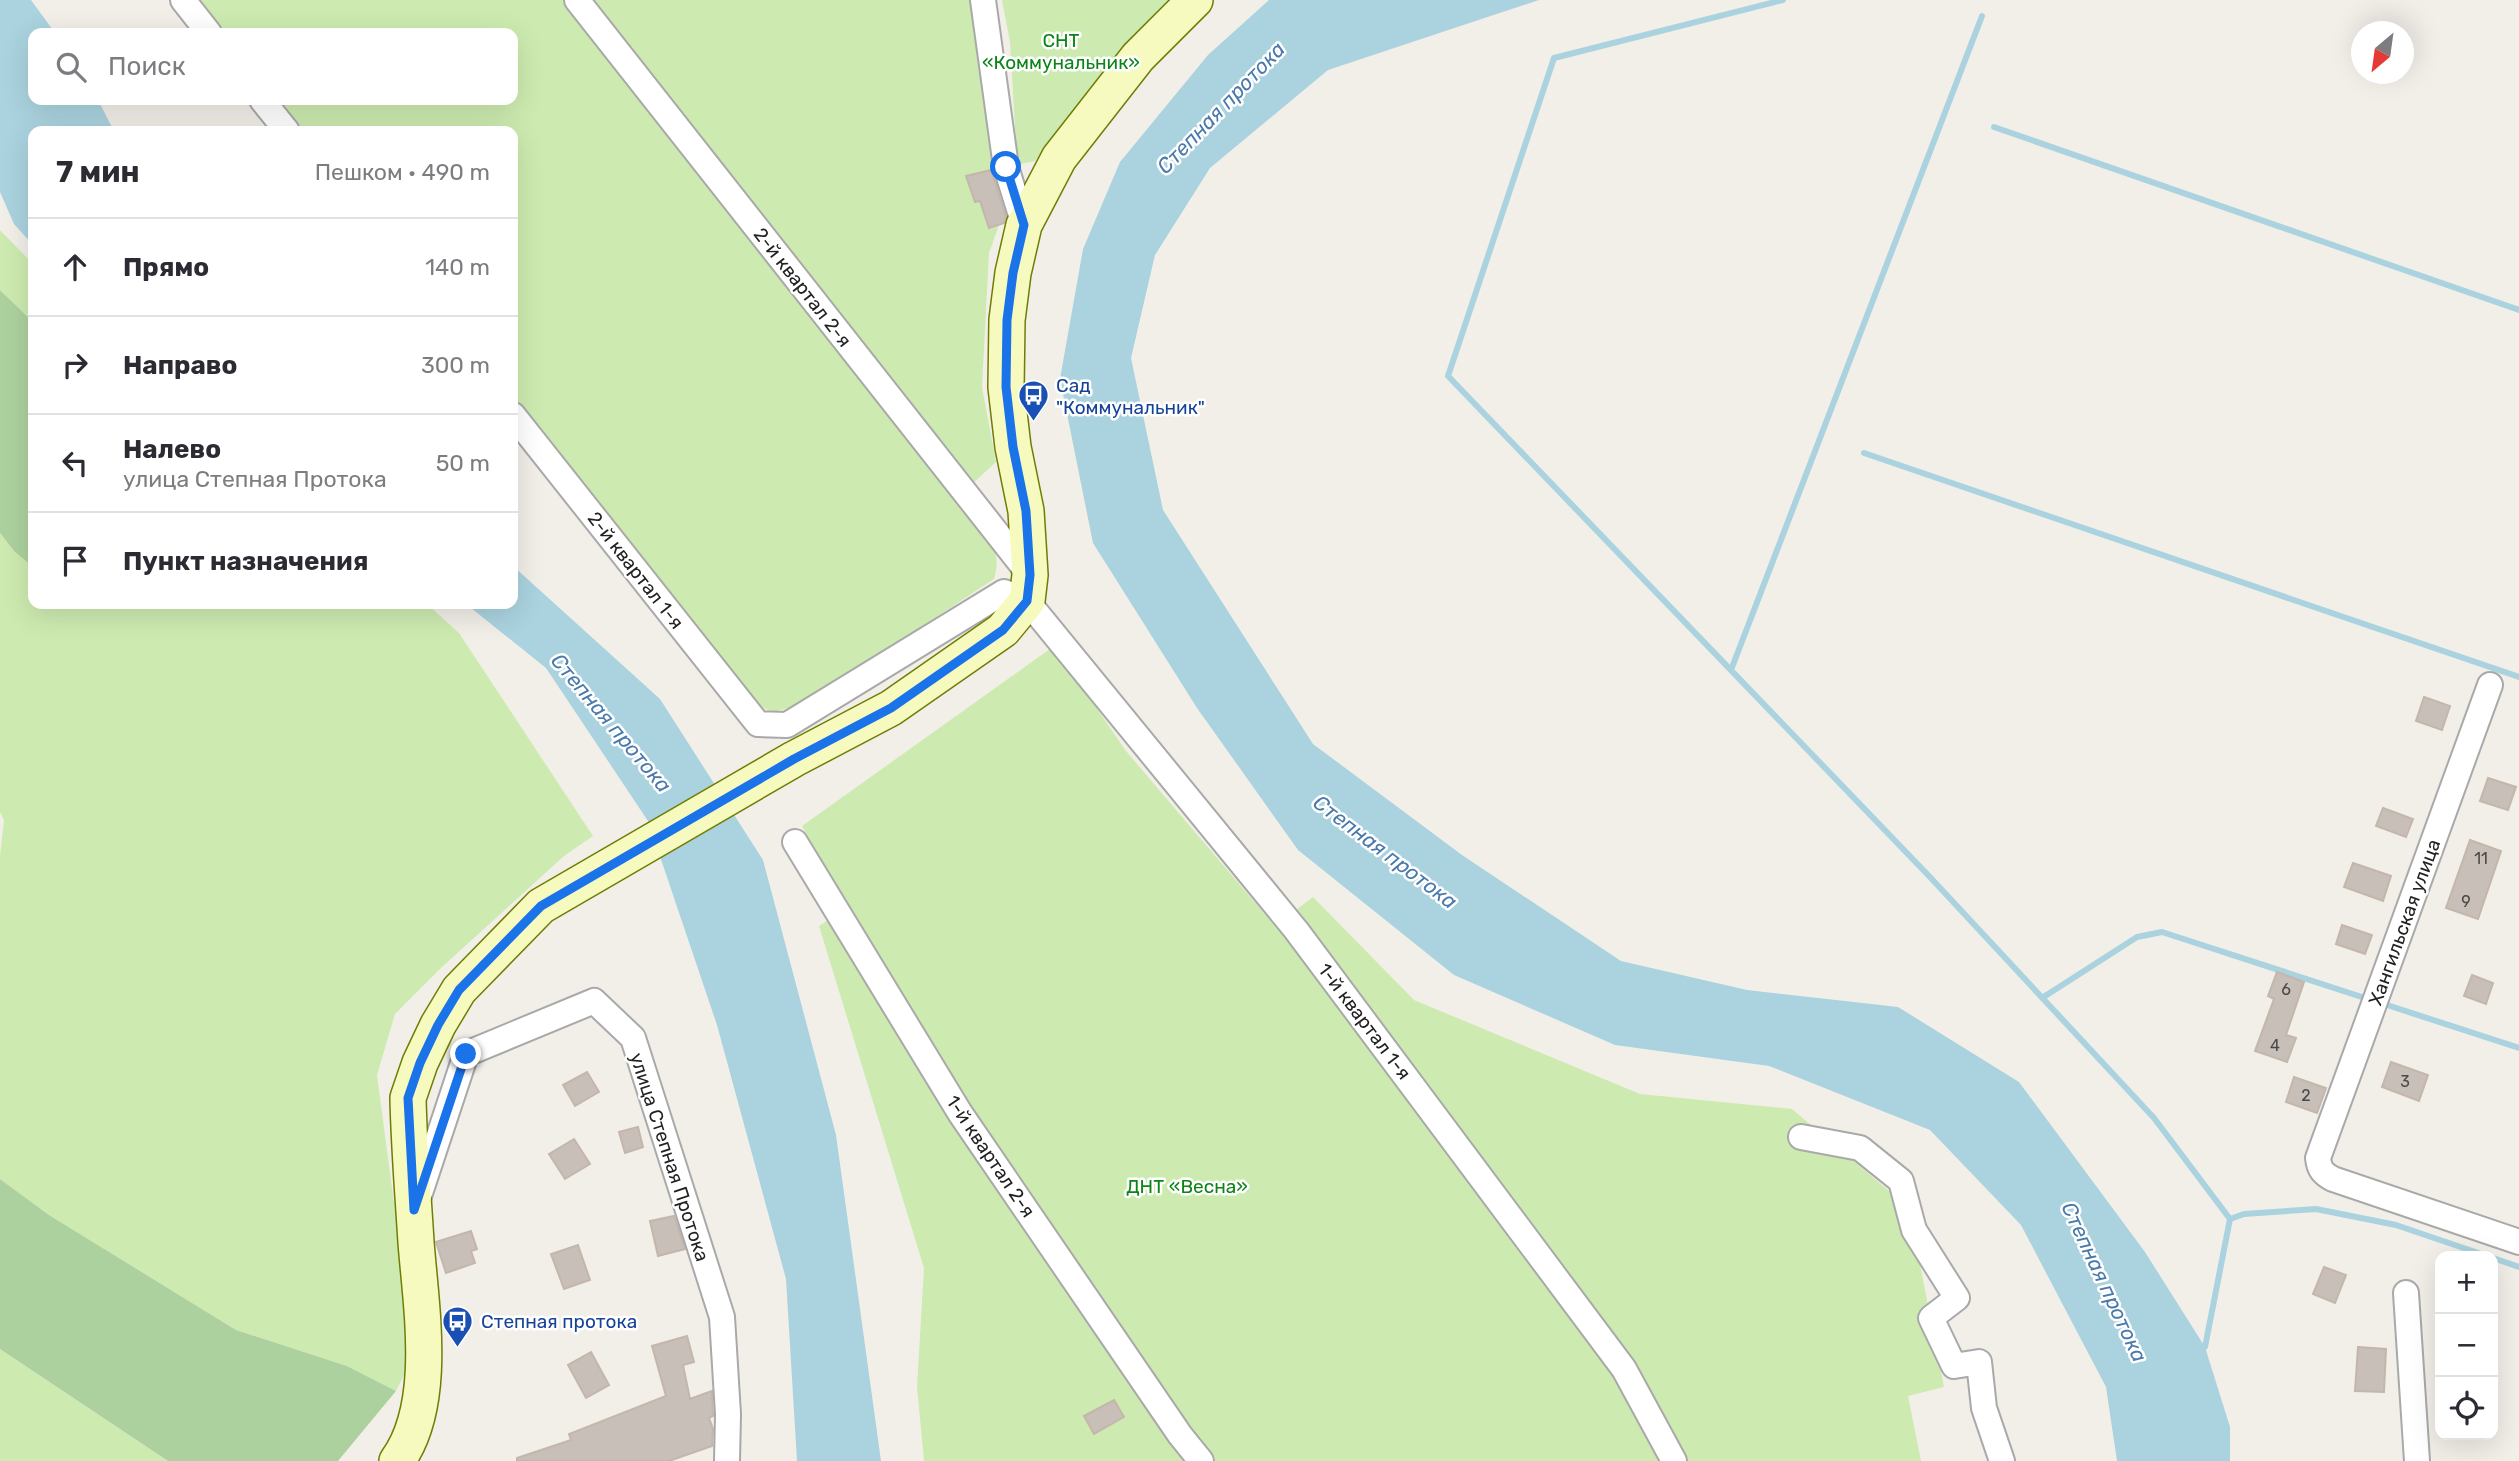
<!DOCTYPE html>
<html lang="ru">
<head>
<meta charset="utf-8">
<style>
  body { margin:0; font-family:Rubik,sans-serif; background:#f7f7f7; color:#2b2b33 }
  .controls { position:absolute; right:21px; bottom:21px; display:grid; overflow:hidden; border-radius:14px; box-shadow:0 7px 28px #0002 }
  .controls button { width:63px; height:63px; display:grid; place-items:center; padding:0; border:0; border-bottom:2px solid #e1e1e2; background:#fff; color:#2b2b33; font:35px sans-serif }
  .compass { position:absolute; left:2351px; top:21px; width:63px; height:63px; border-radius:50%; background:#fff; box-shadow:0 7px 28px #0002; rotate:209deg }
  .stop { position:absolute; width:21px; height:21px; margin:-16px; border:5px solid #1a73e8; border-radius:50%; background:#fff }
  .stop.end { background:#1a73e8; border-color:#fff; box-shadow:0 2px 7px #0008 }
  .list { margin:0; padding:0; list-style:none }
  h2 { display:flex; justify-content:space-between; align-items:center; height:91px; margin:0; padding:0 28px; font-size:30px }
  h2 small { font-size:23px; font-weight:400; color:#7c7c81 }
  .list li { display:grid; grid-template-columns:46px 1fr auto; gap:21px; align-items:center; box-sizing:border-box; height:98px; padding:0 28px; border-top:2px solid #e1e1e2 }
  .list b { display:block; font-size:26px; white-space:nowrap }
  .list p { margin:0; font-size:23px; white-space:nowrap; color:#7c7c81 }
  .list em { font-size:23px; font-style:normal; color:#7c7c81 }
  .icon { flex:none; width:38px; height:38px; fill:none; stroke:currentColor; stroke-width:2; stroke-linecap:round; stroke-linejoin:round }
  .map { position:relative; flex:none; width:2519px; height:1461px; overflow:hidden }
  .search { position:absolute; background:#fff; box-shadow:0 7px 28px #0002; left:28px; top:28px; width:490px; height:77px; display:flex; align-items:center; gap:18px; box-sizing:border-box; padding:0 24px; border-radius:14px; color:#7c7c81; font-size:26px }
  .panel { position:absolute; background:#fff; box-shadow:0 7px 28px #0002; left:28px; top:126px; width:490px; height:483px; border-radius:14px }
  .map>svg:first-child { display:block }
  .grass { fill:#cdebb0 }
  .forest { fill:#add19e }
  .water { fill:#aad3df }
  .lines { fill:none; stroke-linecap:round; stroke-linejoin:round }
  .stream { stroke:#aad3df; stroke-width:6 }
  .building { fill:#c7bfb8; stroke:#c4b6ab; stroke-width:2 }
  .street-casing { stroke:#a9a9a9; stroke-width:28 }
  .secondary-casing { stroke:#707d05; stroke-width:38 }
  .street { stroke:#fff; stroke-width:24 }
  .secondary { stroke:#f7fabf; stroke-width:35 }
  .route { stroke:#1a73e8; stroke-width:9 }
  .labels { text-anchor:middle; stroke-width:5; stroke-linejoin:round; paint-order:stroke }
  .number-label { font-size:16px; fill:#4b4948 }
  .park-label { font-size:19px; fill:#0c8416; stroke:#fff }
  .street-label { font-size:19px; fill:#222; stroke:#fff }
  .transit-label { font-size:19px; fill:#164399; stroke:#fff; text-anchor:start }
  .water-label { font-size:21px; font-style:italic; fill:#4a7aab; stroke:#fff }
</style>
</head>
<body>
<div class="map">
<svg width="2519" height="1461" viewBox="0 0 2519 1461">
  <rect width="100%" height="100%" fill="#f2efe9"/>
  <path class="grass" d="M 196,0 L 976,0 L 1002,217 L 989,253 L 982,387 L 996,462 L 959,496 C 979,520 1005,545 994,579 L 804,704 L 773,712 L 758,706 L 513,398 L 513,131 L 301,131 L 276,100 L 513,100 L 513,33 L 223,33 Z
    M 1002,0 L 1179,0 L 1138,39 L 1035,161 L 1006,167 L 1016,145 L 1010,42 Z
    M 0,230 L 33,264 L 33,322 L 0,290 Z
    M 0,533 L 14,551 L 33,567 L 33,604 L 427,604 L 459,633 L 593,836 L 564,856 L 442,967 L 395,1014 L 377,1075 L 414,1354 L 396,1391 L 347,1366 L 236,1330 L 49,1215 L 0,1179 L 0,856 L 4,820 L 0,812 Z
    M 1054,646 L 1126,751 L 1275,926 L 1313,897 L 1414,1000 L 1640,1094 L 1792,1109 L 1909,1208 L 1944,1387 L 1908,1396 L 1921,1461 L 924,1461 L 917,1387 L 924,1268 L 819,926 L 847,908 L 802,826 Z
    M 0,1349 L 168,1461 L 0,1461 Z"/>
  <path class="forest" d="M 0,290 L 33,322 L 33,567 L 14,551 L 0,533 Z
    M 0,1179 L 49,1215 L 236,1330 L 347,1366 L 396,1391 L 338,1461 L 168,1461 L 0,1349 Z"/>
  <path class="water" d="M 0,0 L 31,0 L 55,33 L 33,33 L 33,100 L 98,100 L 114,131 L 33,131 L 33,245 L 14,224 L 0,192 Z
    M 1269,0 L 1539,0 L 1328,70 L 1210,168 L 1155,255 L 1131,358 L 1163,510 L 1313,744 L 1462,855 L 1621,961 L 1747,990 L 1898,1007 L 2019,1082 L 2145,1252 L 2205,1347 L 2230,1427 L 2230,1461 L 2117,1461 L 2106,1387 L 2021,1225 L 1930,1130 L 1769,1066 L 1615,1045 L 1454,975 L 1298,850 L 1197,708 L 1093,543 L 1060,379 L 1083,249 L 1120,162 L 1208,55 Z
    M 513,566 L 660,699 L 763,860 L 836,1135 L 881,1461 L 797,1461 L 786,1279 L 717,1025 L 648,821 L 546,668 L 466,604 L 513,604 Z"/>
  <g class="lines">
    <path class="stream" d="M 1783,0 L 1554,58 L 1448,376 L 1929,876 L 2154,1118 L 2230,1219 L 2205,1347
      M 1994,127 L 2519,310
      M 1864,453 L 2519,677
      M 1731,670 L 1982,16
      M 2042,998 L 2137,937 L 2162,932 L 2371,1000
      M 2381,1003 L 2519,1048
      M 2230,1219 L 2244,1214 L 2316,1209 L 2396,1225 L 2487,1256
      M 2493,1258 L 2519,1267"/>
  </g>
  <path class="building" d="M 991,170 L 1006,217 L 1004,223 L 989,228 L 980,201 L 975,202 L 966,176 Z
    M 2424,697 L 2450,706 L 2442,730 L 2416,721 Z
    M 2488,778 L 2516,787 L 2508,810 L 2480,801 Z
    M 2383,808 L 2413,819 L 2406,837 L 2376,826 Z
    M 2470,840 L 2501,851 L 2478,919 L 2446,908 Z
    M 2353,863 L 2391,876 L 2383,901 L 2344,887 Z
    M 2342,925 L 2372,935 L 2365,954 L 2336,944 Z
    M 2277,972 L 2304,982 L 2286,1035 L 2296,1038 L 2287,1062 L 2255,1051 L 2274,999 L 2268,996 Z
    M 2472,975 L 2493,983 L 2486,1004 L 2464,996 Z
    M 2391,1062 L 2428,1075 L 2419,1101 L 2382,1087 Z
    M 587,1072 L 599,1092 L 575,1106 L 563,1085 Z
    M 2294,1077 L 2326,1088 L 2317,1113 L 2286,1102 Z
    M 638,1127 L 643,1147 L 625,1153 L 619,1132 Z
    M 574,1139 L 590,1164 L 565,1179 L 549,1154 Z
    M 674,1216 L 685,1249 L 658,1256 L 650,1221 Z
    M 471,1231 L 477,1249 L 471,1251 L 475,1263 L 446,1273 L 436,1242 Z
    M 578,1245 L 590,1280 L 564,1289 L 551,1254 Z
    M 2324,1267 L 2346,1275 L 2335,1303 L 2313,1294 Z
    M 687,1336 L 694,1362 L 683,1365 L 690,1399 L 712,1391 L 713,1416 L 709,1418 L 713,1429 L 712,1446 L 669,1461 L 517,1461 L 517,1458 L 571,1440 L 569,1434 L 666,1396 L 652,1346 Z
    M 2358,1347 L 2386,1349 L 2384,1392 L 2355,1391 Z
    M 591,1352 L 609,1385 L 586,1398 L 568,1365 Z
    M 1114,1400 L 1124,1417 L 1094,1434 L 1084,1416 Z"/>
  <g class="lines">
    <defs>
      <path id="street" d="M 183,0 L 209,33
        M 577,0 L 1030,575
        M 983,0 L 1006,167 L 1024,225
        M 262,100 L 287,131
        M 513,415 L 758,724 L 787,725 L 1004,592 L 1027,601 L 1296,930 L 1624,1369 L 1674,1461
        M 2490,685 L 2318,1158 C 2319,1169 2323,1174 2333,1179 L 2519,1242
        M 795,842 L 960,1113 L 1180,1435 L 1201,1461
        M 1801,1137 L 1860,1148 L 1901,1181 L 1914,1230 L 1957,1298 L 1931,1318 L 1954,1366 L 1979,1362 L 1984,1408 L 2002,1461
        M 419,1196 L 466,1054 L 594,1001 L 633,1038 L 722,1317 L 728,1414 L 727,1461
        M 2406,1293 L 2417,1461"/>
      <path id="secondary" d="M 397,1461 C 438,1405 421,1308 416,1242 C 413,1194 409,1146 408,1098 L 420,1063 L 438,1025 L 459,990 L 541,906 L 794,759 L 891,708 L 1003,630 L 1027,601 L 1030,575 L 1026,511 L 1013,447 L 1006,387 L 1007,320 L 1013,273 L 1024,225 L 1059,158 L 1138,57 L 1195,0"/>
    </defs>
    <use href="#street" class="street-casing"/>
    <use href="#secondary" class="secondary-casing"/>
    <use href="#street" class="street"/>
    <use href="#secondary" class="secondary"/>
  </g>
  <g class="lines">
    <path class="route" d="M 466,1054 L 414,1210 L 408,1098 L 420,1063 L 438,1025 L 459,990 L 541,906 L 794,759 L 891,708 L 1003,630 L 1027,601 L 1030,575 L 1026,511 L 1013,447 L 1006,387 L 1007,320 L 1013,273 L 1024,225 L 1006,167"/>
  </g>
  <defs>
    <symbol id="bus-pin" viewBox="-11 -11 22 30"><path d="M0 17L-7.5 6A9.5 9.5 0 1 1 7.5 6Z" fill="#1a4fb4" stroke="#fff"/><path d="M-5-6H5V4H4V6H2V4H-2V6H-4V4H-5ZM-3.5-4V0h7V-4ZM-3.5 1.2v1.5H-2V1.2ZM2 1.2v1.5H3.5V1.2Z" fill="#fff"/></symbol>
  </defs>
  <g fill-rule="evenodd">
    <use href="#bus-pin" x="1016" y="378" width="35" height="47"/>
    <use href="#bus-pin" x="440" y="1304" width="35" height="47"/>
  </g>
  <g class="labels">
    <g class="number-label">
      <text x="2481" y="864">11</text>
      <text x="2466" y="907">9</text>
      <text x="2286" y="995">6</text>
      <text x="2275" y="1051">4</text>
      <text x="2405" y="1087">3</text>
      <text x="2306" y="1101">2</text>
    </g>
    <g class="park-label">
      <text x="1061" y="47">СНТ<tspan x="1061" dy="22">«Коммунальник»</tspan></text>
      <text x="1187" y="1193">ДНТ «Весна»</text>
    </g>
    <g class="street-label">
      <text transform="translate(803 287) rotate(52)" y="7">2-й квартал 2-я</text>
      <text transform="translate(636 570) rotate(52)" y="7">2-й квартал 1-я</text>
      <text transform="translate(2404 922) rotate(-70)" y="7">Хангильская улица</text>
      <text transform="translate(1365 1021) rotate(53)" y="7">1-й квартал 1-я</text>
      <text transform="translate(991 1156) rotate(56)" y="7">1-й квартал 2-я</text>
      <text transform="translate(670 1157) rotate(72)" y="7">улица Степная Протока</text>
    </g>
    <g class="transit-label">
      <text x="1056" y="392">Сад<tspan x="1056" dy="22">"Коммунальник"</tspan></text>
      <text x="481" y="1328">Степная протока</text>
    </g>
    <g class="water-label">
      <text transform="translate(1221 108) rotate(-46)" y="7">Степная протока</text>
      <text transform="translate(611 723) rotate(50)" y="7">Степная протока</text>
      <text transform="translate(1385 852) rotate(37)" y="7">Степная протока</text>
      <text transform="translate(2104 1282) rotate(65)" y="7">Степная протока</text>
    </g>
  </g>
</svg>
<div class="controls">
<button>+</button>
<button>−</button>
<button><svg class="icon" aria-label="locate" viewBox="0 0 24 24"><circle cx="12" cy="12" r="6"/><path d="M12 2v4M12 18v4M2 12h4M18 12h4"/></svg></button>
</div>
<svg class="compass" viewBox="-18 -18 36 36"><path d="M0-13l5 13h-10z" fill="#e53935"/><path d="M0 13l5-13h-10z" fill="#7c7c81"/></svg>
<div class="stop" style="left:1006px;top:167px"></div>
<div class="stop end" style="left:466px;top:1054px"></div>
<div class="search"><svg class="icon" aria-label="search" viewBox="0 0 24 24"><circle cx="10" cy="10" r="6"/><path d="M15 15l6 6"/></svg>Поиск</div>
<section class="panel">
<h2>7 мин<small>Пешком · 490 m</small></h2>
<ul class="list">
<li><svg class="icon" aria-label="ahead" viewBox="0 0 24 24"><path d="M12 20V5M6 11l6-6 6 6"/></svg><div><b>Прямо</b></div><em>140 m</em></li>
<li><svg class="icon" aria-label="right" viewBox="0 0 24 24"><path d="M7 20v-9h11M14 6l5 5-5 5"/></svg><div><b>Направо</b></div><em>300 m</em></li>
<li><svg class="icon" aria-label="left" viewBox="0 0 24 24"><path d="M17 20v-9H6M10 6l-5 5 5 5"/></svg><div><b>Налево</b><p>улица Степная Протока</p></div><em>50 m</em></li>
<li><svg class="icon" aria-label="arrive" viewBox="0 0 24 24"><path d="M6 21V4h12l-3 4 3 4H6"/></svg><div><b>Пункт назначения</b></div></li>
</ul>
</section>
</div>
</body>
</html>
